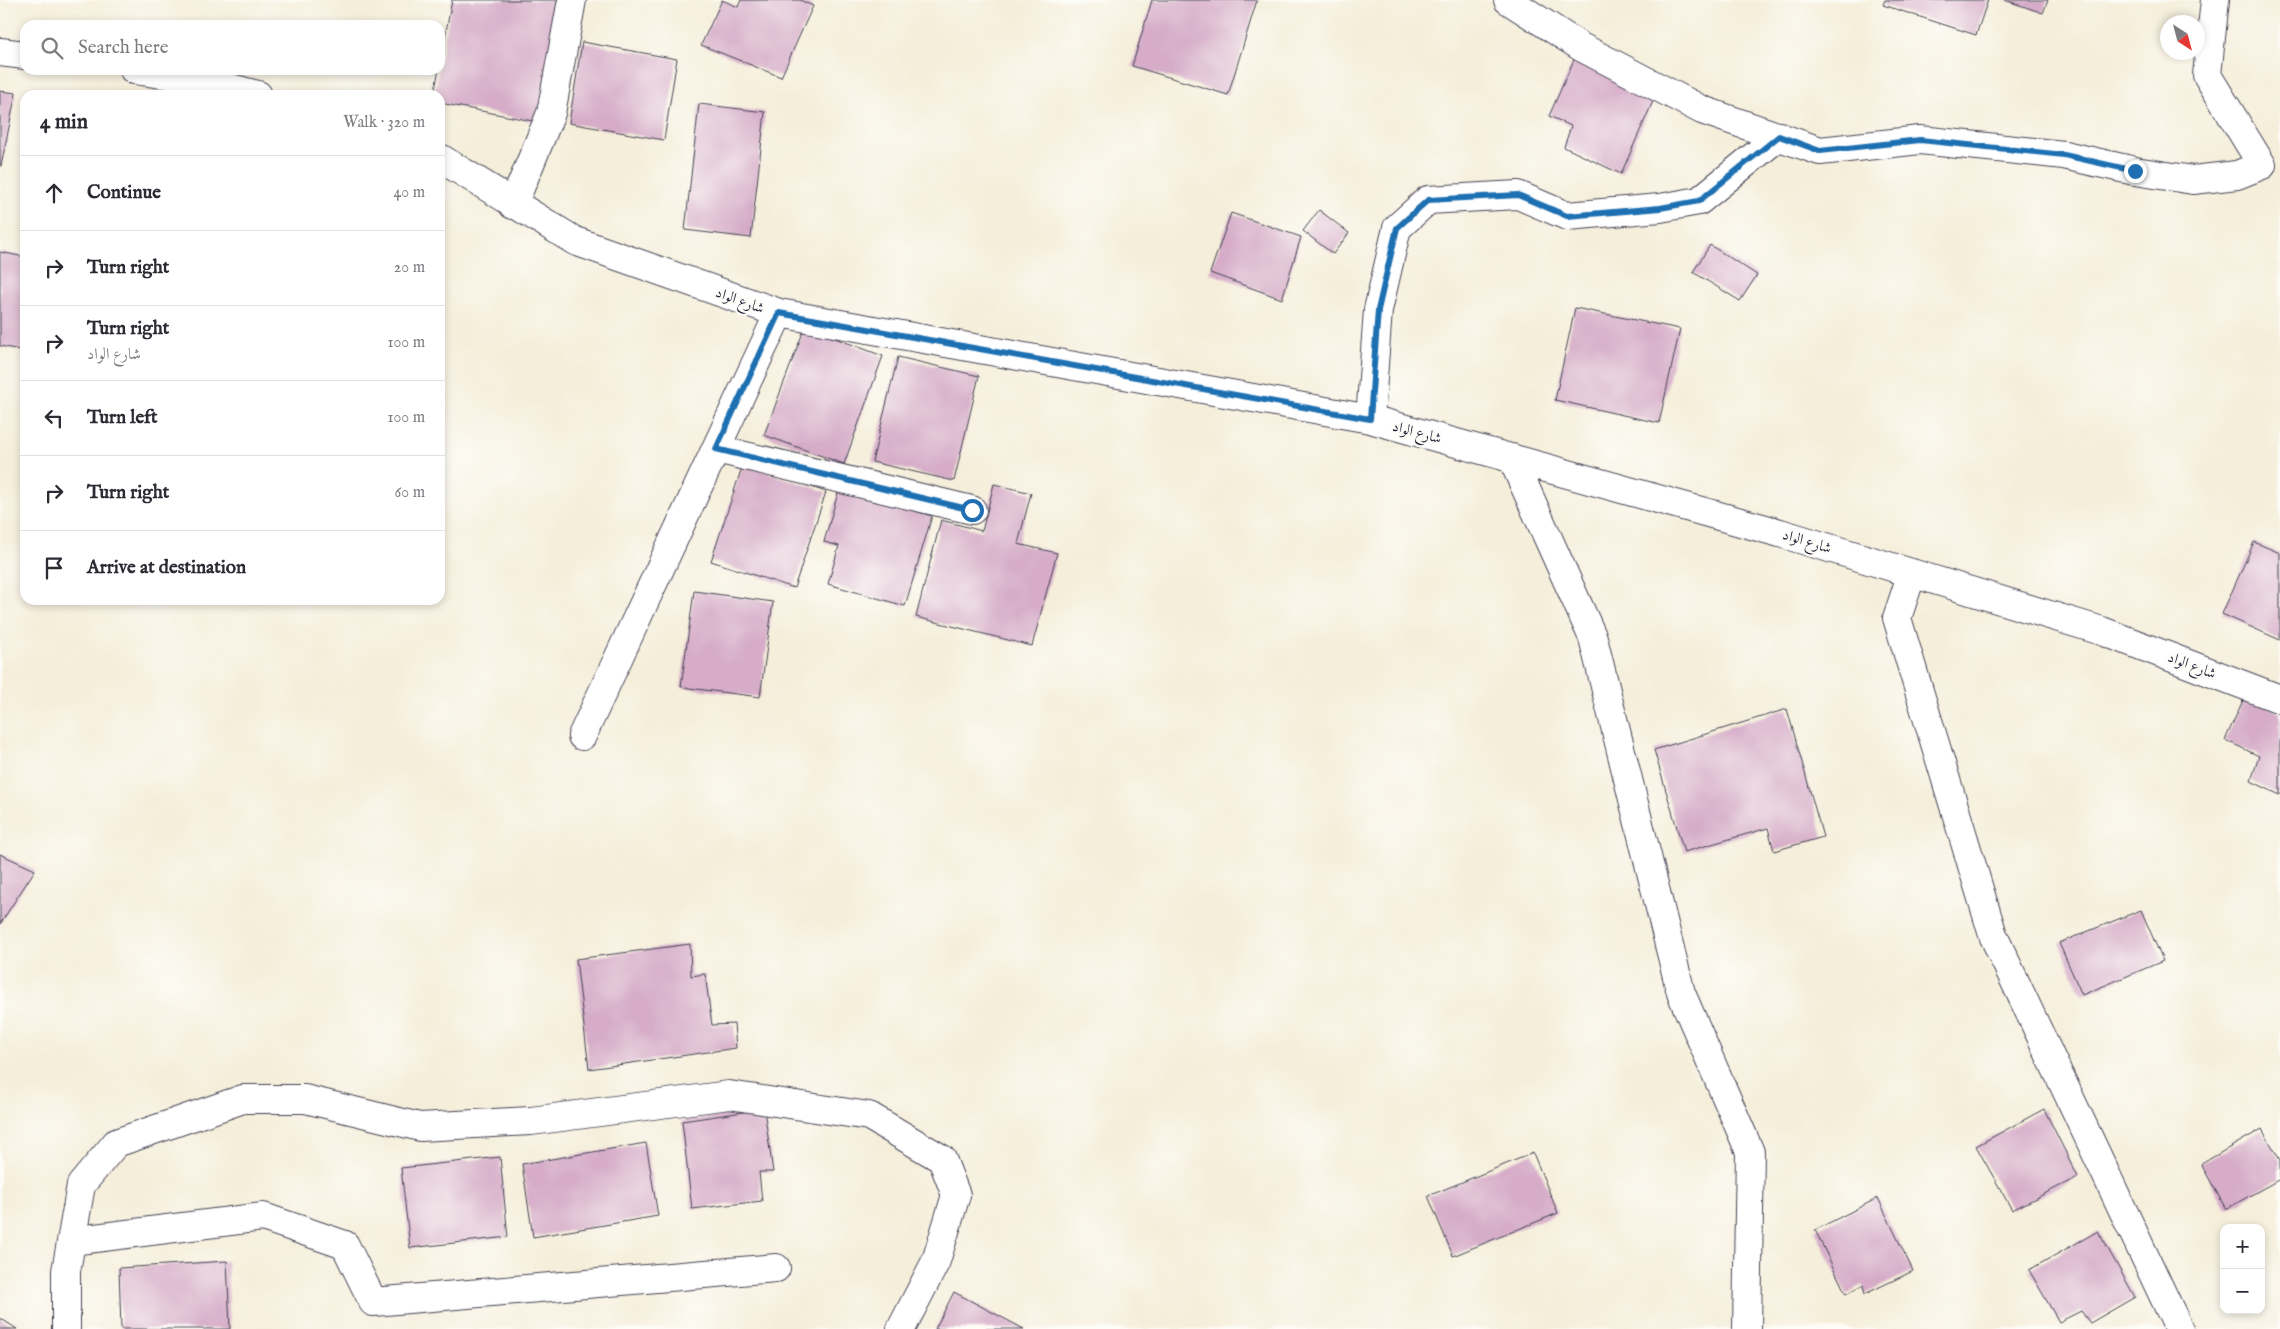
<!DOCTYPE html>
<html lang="en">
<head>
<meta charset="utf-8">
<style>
  body { margin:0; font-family:"IM FELL English",Amiri,serif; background:#f2f2f3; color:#2b2b33 }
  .controls { position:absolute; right:15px; bottom:15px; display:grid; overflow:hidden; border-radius:10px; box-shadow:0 2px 8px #0003 }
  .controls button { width:45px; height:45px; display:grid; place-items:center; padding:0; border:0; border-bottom:1px solid #e1e1e2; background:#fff; color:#2b2b33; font:25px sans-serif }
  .compass { position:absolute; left:2160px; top:15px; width:45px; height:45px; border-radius:50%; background:#fff; box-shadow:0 2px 8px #0003; rotate:144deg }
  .stop { position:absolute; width:15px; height:15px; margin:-11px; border:4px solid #1f6fb2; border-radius:50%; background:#fff }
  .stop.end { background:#1f6fb2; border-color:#fff; box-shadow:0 1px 5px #0008 }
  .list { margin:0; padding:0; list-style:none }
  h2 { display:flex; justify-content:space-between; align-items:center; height:65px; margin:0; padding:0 20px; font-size:21px }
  h2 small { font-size:16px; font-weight:400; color:#7c7c81 }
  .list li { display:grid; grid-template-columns:32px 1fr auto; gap:15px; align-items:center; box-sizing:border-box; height:75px; padding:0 20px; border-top:1px solid #e1e1e2 }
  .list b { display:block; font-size:19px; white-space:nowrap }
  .list p { margin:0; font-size:16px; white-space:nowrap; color:#7c7c81 }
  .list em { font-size:16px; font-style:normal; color:#7c7c81 }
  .icon { flex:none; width:28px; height:28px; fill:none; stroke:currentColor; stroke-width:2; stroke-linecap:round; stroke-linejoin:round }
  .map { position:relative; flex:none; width:2280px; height:1329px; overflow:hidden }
  .search { position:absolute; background:#fff; box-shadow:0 2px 8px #0003; left:20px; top:20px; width:425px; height:55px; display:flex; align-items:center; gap:12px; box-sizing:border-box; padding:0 18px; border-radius:15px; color:#7c7c81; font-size:19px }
  .panel { position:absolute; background:#fff; box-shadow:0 2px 8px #0003; left:20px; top:90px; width:425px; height:515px; border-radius:15px }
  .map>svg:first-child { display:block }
  .building { fill:#d6acc8 }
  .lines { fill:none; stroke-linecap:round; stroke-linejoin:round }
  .minor-casing { stroke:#424153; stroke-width:30 }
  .minor { stroke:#fff; stroke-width:28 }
  .route { stroke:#1f6fb2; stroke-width:6 }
  .labels { text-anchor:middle; stroke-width:4.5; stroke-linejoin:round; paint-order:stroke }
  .street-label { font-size:15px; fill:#22223b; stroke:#fdfcf7 }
</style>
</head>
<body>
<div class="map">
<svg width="2280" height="1329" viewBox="0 0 2280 1329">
  <rect width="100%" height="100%" fill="#fdfcf7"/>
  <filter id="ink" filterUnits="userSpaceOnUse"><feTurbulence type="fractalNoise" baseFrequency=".02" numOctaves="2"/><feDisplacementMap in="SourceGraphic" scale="10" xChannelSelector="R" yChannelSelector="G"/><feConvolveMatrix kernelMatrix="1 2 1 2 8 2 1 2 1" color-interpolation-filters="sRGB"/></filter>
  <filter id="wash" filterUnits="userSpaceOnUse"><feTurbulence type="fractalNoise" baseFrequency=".0096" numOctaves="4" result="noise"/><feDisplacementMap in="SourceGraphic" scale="20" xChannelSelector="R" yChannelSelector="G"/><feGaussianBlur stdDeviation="1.12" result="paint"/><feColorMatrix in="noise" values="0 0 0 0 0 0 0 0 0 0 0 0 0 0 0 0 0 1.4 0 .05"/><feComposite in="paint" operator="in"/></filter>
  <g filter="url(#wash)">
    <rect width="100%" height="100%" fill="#f5eeda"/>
    <g id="blocks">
      <path class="building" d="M 452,0 L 568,0 L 543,123 L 440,103 L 440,95 L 434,95 Z
        M 722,0 L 738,7 L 741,0 L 800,0 L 813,6 L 781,77 L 701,45 Z
        M 1152,0 L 1257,0 L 1228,95 L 1132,66 Z
        M 1885,0 L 1988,0 L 1976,35 L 1883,5 Z
        M 2005,0 L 2048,0 L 2043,13 Z
        M 582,42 L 677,59 L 664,140 L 569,123 Z
        M 1576,55 L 1658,90 L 1621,174 L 1564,147 L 1571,126 L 1549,116 Z
        M 0,91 L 16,93 L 1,166 L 0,166 Z
        M 699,104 L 765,112 L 751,238 L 685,230 Z
        M 1319,210 L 1349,233 L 1333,254 L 1303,231 Z
        M 1231,213 L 1301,237 L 1282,299 L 1210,273 Z
        M 1710,245 L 1757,275 L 1740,301 L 1693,272 Z
        M 0,252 L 25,257 L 25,351 L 0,346 Z
        M 1575,308 L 1680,329 L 1659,423 L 1555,400 Z
        M 805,327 L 883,356 L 844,464 L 764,435 Z
        M 898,357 L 979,376 L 954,481 L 872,462 Z
        M 743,464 L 826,492 L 794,588 L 711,561 Z
        M 994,484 L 1031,493 L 1018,544 L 1057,553 L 1032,646 L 916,617 L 941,520 L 982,531 Z
        M 839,489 L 932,516 L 905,606 L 828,584 L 839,546 L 824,542 Z
        M 2254,542 L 2280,553 L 2280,640 L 2222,614 Z
        M 694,591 L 773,602 L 760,697 L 681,687 Z
        M 2245,696 L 2280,712 L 2280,795 L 2251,781 L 2259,756 L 2225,740 Z
        M 1787,709 L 1823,837 L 1774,851 L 1768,828 L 1684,852 L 1654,750 Z
        M 0,854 L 35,870 L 0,924 Z
        M 2141,910 L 2163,961 L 2082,995 L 2059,943 Z
        M 690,944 L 691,976 L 705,974 L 712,1025 L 734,1024 L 736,1048 L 589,1069 L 576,959 Z
        M 764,1109 L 773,1172 L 759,1172 L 762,1201 L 692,1209 L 682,1121 Z
        M 2044,1109 L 2078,1177 L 2012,1210 L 1976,1146 Z
        M 2262,1129 L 2280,1160 L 2280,1179 L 2226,1209 L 2201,1164 Z
        M 646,1143 L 658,1216 L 533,1237 L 522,1164 Z
        M 1533,1153 L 1558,1213 L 1453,1256 L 1428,1196 Z
        M 500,1157 L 508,1237 L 410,1248 L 401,1168 Z
        M 1878,1198 L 1913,1271 L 1865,1294 L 1863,1285 L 1846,1294 L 1815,1230 Z
        M 2098,1231 L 2135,1297 L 2090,1323 L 2081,1311 L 2059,1322 L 2029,1270 Z
        M 227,1261 L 230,1329 L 121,1329 L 119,1268 Z
        M 954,1292 L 1024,1329 L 935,1329 Z
        M 0,1318 L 17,1329 L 0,1329 Z"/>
    </g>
  </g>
  <g filter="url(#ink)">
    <use href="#blocks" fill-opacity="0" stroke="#424153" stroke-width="1"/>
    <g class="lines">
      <defs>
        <path id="minor" d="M 1508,0 L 1581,47 L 1702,110 L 1820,151 L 1920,140 L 2064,155 L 2135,171 L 2193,180 L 2237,175 L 2262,165 L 2207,75 L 2215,0
          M 0,52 L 25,55
          M 134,70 L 196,79 L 258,95
          M 440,158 L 575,241 L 779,313 L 1370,419 L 1780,533 L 2102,631 L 2280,699
          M 513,205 L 551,113 L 572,0
          M 1370,419 L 1378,310 L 1397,228 L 1428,200 L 1518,195 L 1567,216 L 1660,208 L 1699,201 L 1779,136
          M 716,449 L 972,510
          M 1512,458 L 1593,638 L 1681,993 L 1750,1152 L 1747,1329
          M 1912,573 L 1897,618 L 1993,935 L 2179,1329
          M 582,736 L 779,313
          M 71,1241 L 263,1217 L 345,1245 L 373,1302 L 776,1268
          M 66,1329 L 66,1271 L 81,1185 L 116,1143 L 243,1099 L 305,1099 L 420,1127 L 531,1121 L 729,1095 L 869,1116 L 942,1159 L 956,1195 L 936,1261 L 901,1329"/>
      </defs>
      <use href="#minor" class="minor-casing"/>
      <use href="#minor" class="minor"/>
    </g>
  </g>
  <g class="lines" filter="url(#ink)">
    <path class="route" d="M 972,510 L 716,449 L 779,313 L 1370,419 L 1378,310 L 1397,228 L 1428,200 L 1518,195 L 1567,216 L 1660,208 L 1699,201 L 1779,136 L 1820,151 L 1920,140 L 2064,155 L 2135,171"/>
  </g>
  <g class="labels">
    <g class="street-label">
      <text transform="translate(740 300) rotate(20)" y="5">شارع الواد</text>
      <text transform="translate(1417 432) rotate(15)" y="5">شارع الواد</text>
      <text transform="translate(1807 541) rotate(17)" y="5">شارع الواد</text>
      <text transform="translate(2192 665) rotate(21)" y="5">شارع الواد</text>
    </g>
  </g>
</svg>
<div class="controls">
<button>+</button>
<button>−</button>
</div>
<svg class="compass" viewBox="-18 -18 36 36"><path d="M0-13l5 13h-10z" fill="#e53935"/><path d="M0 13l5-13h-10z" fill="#7c7c81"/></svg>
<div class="stop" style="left:972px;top:510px"></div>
<div class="stop end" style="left:2135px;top:171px"></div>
<div class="search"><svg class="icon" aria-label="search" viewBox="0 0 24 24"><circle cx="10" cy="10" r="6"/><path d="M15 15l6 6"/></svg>Search here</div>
<section class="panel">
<h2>4 min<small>Walk · 320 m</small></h2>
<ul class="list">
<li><svg class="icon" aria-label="ahead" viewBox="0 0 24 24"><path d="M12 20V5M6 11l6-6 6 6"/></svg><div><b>Continue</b></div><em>40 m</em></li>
<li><svg class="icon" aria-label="right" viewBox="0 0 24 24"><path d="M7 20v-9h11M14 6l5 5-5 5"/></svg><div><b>Turn right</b></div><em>20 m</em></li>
<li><svg class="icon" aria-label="right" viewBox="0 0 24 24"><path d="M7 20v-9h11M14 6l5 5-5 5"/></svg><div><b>Turn right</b><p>شارع الواد</p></div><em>100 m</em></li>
<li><svg class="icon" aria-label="left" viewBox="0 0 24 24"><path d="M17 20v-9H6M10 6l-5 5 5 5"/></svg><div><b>Turn left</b></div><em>100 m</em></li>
<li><svg class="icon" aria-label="right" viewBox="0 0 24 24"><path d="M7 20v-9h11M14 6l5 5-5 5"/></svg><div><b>Turn right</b></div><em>60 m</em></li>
<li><svg class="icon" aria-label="arrive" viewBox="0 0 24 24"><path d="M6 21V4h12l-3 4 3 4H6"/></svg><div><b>Arrive at destination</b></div></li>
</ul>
</section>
</div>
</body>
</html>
